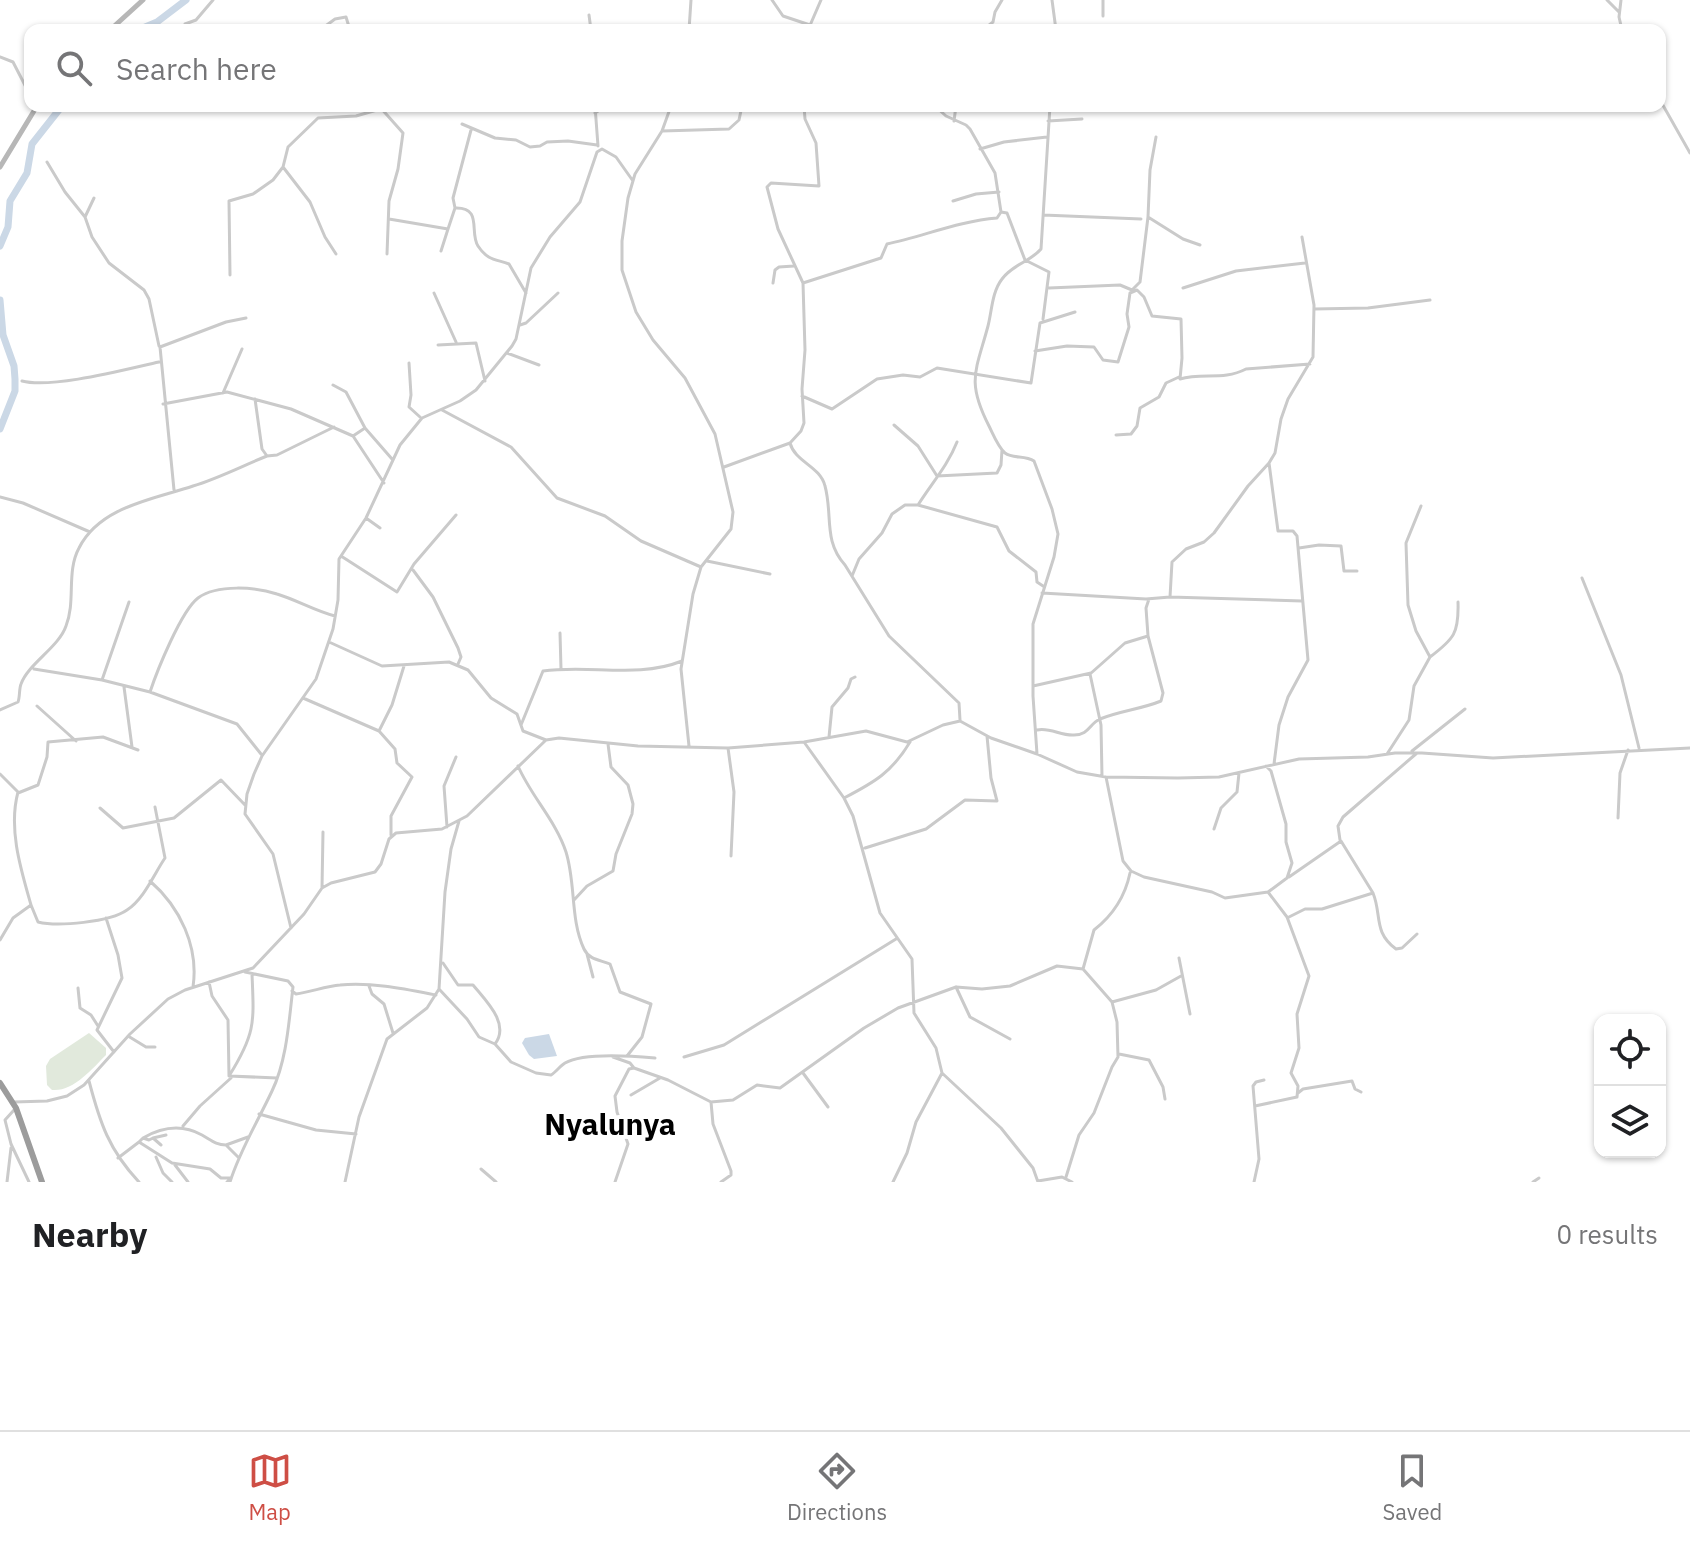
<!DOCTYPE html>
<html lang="en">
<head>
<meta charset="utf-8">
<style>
  body { margin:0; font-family:"IBM Plex Sans",sans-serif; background:#f2f2f2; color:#202124 }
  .controls { position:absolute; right:24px; bottom:24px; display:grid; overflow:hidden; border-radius:16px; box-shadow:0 2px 6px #0004 }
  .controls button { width:72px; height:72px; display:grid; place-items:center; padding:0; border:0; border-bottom:2px solid #e0e0e0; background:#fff; color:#202124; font:40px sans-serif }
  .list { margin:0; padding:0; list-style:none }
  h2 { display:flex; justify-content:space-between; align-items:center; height:104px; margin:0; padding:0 32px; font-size:34px }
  h2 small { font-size:26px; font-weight:400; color:#757577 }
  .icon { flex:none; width:44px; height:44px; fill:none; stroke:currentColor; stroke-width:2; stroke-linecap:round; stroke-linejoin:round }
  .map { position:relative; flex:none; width:1690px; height:1182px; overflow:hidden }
  .search { position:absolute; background:#fff; box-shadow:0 2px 6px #0004; left:24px; right:24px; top:24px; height:88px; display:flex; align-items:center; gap:20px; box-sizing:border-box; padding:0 28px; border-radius:16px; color:#757577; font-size:30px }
  .sheet { height:248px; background:#fff }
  nav { display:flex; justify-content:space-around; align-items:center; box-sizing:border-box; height:112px; border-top:2px solid #e0e0e0; background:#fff; font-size:22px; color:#757577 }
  nav a { display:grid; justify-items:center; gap:4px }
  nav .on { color:#ce4e45 }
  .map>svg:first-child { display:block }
  .green { fill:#e1e9dc }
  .water { fill:#cbd8e6 }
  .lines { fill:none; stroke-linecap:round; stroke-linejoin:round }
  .river { stroke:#cbd8e6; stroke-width:7 }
  .minor { stroke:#cacaca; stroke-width:3 }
  .secondary { stroke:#b7b7b7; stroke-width:5 }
  .trunk { stroke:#9c9c9c; stroke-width:6 }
  .labels { text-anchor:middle; stroke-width:8; stroke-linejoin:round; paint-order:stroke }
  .quarter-label { font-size:30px; font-weight:bold; fill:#000; stroke:#fff }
</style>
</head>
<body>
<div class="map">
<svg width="1690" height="1182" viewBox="0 0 1690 1182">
  <rect width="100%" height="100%" fill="#fff"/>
  <path class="green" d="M 89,1033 L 106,1048 L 106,1055 C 92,1069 73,1092 52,1090 L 47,1085 L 46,1066 L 50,1059 Z"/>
  <path class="water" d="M 549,1034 L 557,1056 L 534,1059 L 529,1055 L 522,1043 L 525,1038 Z"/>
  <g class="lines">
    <path class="river" d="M 138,30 L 157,22 L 186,0
      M 0,246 L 8,227 L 10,201 L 27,173 L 32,144 L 62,106
      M 0,300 L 3,335 L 14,366 L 15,379 L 15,391 L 0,429"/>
    <path class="minor" d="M 772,0 L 783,16 L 810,25
      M 1052,0 L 1056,30
      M 1103,0 L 1103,16
      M 1607,0 L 1619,12
      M 1621,0 L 1619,17 L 1622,30
      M 589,15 L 591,30
      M 183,30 L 185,24 L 196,20 L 213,0
      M 320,30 L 335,19 L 346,17 L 350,30
      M 689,30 L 691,0
      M 808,30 L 821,0
      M 983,30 L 993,22 L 995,12 L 1002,0
      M 0,57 L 13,62 L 30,95
      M 1660,100 L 1690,153
      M 379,106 L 403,133 L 398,169 L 389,201 L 387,254
      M 595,106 L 598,146
      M 671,106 L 662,131 L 635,174 L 628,198 L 622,241 L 622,270 L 636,312 L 653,340 L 685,378 L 715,434 L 733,512 L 731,529 L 701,567 L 693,594 L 681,669 L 689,746
      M 804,106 L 805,119 L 816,143 L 819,186 L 771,183 L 767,187 L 778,229 L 803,283 L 881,258 L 887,244 C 924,236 960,221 997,218 L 1001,212
      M 935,106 L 946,116 L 966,125 L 970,129 L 995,173 L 1001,212 L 1007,213 L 1025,260 L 1049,272 L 1043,319
      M 595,113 L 606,106
      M 954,121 L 956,106
      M 1048,121 L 1082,119
      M 462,124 L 495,138 L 516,140 L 530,147 L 540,146 L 547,142 L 568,141 L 597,145
      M 662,131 L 729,129 L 739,120 L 742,106
      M 980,149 L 1004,142 L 1047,137
      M 47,162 L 65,192 L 85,217
      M 283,167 L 310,202 L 325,237 L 336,254
      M 94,198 L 85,217 L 92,237 L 109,263 L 144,290 L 149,299 L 159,346
      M 953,201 L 976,194 L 999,192
      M 455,208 L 453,198 L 471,130
      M 1043,215 L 1141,219
      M 1148,217 L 1183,239 L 1200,245
      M 389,219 L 448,229 L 441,251
      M 448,229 L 455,208 C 483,207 469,232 478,246 C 488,261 496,259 509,264 L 526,293
      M 230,275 L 229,201 L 253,194 L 273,180 L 283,167 L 288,147 L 318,118 L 356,116 L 391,106
      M 773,283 L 775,270 L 779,267 L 794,266
      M 1049,288 L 1120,285 L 1132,290 L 1140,282 L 1148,217 L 1150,170 L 1156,137
      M 1183,288 L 1236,271 L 1305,263
      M 434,293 L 456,342
      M 1314,309 L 1368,308 L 1430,300
      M 520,325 L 526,323 L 558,293
      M 438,345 L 476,343 L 485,381
      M 1035,351 L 1067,346 L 1094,347 L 1103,360 L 1118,362 L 1129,327 L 1127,314 L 1130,293 L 1137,290 L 1144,297 L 1152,316 L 1181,319 L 1182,358 L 1180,379 C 1202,372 1223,381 1246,369 L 1310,364
      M 507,353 L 539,365
      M 409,363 L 411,395 L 409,407 L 420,417
      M 22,381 C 52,389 127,369 159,362
      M 333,385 L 346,392 L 365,428 L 392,459
      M 223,393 L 242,349
      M 802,396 L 832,409 L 877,379 L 903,375 L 920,377 L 937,368 L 1031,383 L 1040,323 L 1075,312
      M 255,399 L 262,449 L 267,456
      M 163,404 L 227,392 L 291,409 L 353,436 L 384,483
      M 442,410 L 511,447 L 557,498 L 605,516 L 641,541 L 701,567
      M 894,425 L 918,446 L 937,476 L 997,473 L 1001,465 L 1002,450
      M 1116,435 L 1131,434 L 1137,426 L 1140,408 L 1159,397 L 1166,383 L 1179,377
      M 353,436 L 365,428
      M 790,443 C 795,462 820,466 825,486 C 833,515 823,541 845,565 L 889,636 L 959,703 L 960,720
      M 724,467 L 790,443 L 801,431 L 804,423 L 802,389 L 805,350 L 803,283
      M 174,490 L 160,347 L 226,322 L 246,318
      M 0,497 L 23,503 L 90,532
      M 918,505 C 932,483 948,465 957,442
      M 366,518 L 380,528
      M 1299,548 L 1319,545 L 1341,546 L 1344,571 L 1357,571
      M 341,556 L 397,592 L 414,564 L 456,515
      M 707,561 L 770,574
      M 413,570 L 433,597 L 458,648 L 461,657 L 458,664
      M 852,576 L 859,559 L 882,533 L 892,514 L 905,505 L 918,505 L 997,527 L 1009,551 L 1036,572 L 1037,582 L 1043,586
      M 1582,578 L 1621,675 L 1639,748
      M 1042,593 L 1146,599 L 1170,597 L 1302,601
      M 1170,597 L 1172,562 L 1186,549 L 1204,542 L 1214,533 L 1248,486 L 1269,463
      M 560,633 L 561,669
      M 329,642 L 382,666 L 449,662 L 468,670 L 491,698 L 517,714 L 523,731 L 546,740
      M 1430,657 C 1454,639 1459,633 1458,602
      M 34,669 L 102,680 L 150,692 C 157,671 181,611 198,598 C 217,584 256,587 277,594 C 297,600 315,611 335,616
      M 102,680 L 129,602
      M 1033,686 L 1091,673
      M 124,687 L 132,747
      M 150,692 L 237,724 L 261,754
      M 303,698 L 379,731
      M 37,706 L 76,741
      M 0,710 L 18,702 C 20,697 19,689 21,684 C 28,664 59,647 66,626 C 76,601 66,572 79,548 C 100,506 155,499 193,486 C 219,478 242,466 267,456 L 277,455 L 334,427
      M 521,725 L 543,671 C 589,664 637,679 682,661
      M 1037,730 C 1050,727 1061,736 1074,735 C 1089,735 1089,724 1100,719 C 1119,711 1142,709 1161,701 L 1163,693 L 1148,636
      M 829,737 L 832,707 L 848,688 L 851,679 L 855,677
      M 804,742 L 844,798 L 853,816 L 880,913 L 912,959 L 914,1013 L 936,1048 L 942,1073 L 1001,1128 L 1033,1168 L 1038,1182
      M 728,748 L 734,792 L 731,856
      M 1412,751 L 1465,709
      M 1037,754 L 1033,696 L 1033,624 L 1054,557 L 1058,534 L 1052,509 L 1034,461 C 1025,455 1013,459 1005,453 C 998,447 993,434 989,426 C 966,381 976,371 988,326 C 992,310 992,292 1002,279 C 1013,264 1030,262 1041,249 L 1050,106
      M 1387,754 L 1409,720 L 1414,686 L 1430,657 L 1416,631 L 1408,605 L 1406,543 L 1421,506
      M 1274,764 L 1279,725 L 1288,697 L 1308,660 L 1297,536 L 1293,531 L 1278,531 L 1269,463 L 1275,453 L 1281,419 L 1288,399 L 1313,357 L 1314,305 L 1302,237
      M 518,766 C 531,796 556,821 566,852 C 576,884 570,919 584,949 C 589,960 601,960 610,964 L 620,992 L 651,1004 L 642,1037 L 627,1056
      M 0,774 L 18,792 C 8,829 21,870 31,905 L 13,918 L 0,940
      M 1102,776 L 1101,725 L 1090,674 L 1125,643 L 1148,636 L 1146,608 L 1149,599
      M 1106,777 L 1123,861 L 1131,871 L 1144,877 L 1212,892 L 1225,898 L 1268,892 L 1287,878 L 1292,863 L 1286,842 L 1286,824 L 1271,771 L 1266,766
      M 18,793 L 38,785 L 47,757 L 48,742 L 103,737 L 138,750
      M 844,798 C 875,782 892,772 910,742
      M 100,808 L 123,828 L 174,818 L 221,780 L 245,805
      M 1618,818 L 1620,773 L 1628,750
      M 447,827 L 444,786 L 456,757
      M 1214,829 L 1221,808 L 1237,792 L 1239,773
      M 391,835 L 391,816 L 412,777 L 397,763 L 395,749 L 379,731 L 392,705 L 404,666
      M 1340,840 L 1338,826 L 1343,817 L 1417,753
      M 865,848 L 926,829 L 965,800 L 997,801 L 991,778 L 987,736
      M 1289,877 L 1341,841 L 1373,893 C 1382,915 1373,932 1396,949 L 1402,948 L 1417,934
      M 150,881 C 180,907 199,947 193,987
      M 322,888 L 323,832
      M 574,900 L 587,886 L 613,871 L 616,854 L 632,814 L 633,804 L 628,785 L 611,767 L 608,744
      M 31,905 L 38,922 C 58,927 110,922 127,910 C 144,899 154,874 165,858 L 155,807
      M 1289,917 L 1305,909 L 1322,909 L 1373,893
      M 106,918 L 118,955 L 122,978 L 97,1030 L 114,1052
      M 291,928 L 273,854 L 245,814 L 247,794 L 254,774 L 262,756 L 316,679 L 333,629 L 338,600 L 339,559 L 366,518 L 400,445 L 422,418 L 460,401 L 476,390 L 512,346 L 516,339 L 531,268 L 550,237 L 580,202 L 597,152 L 602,149 L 616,157 L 633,181
      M 587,954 L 593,977
      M 1179,958 L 1190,1014
      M 443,963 L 458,985 L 473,985 C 487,1002 510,1024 495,1044
      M 1083,969 L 1094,930 C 1112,916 1125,897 1130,873
      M 209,982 L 212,996 L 228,1020 L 229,1076 L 277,1078
      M 369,986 L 372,994 L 384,1004 L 393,1033
      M 956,987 L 970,1017 L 1010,1039
      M 78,988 L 80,1008 L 91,1015 L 98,1026
      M 439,989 L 467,1019 L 479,1037 L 495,1044 L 511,1062 L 536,1073 L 551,1075 C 556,1072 560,1066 565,1063 C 584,1052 633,1056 655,1058
      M 292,991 L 296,994 C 311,992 326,986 340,985 C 372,982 405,989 436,995
      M 1112,1002 L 1156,990 L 1181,976
      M 128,1036 L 146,1047 L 155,1047
      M 1119,1054 L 1149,1060 L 1163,1087 L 1165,1099
      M 613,1057 L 630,1063 L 634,1068 L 668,1080 L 711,1102 L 733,1100 L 757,1085 L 780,1088 L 864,1028 L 898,1008 L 956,987 L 982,989 L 1010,986 L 1057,966 L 1083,969 L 1112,1002 L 1117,1022 L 1118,1057 L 1112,1067 L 1094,1113 L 1079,1135 L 1066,1177
      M 684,1057 L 724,1045 L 896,939
      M 803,1073 L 828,1107
      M 229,1076 C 256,1033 254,1022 252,974
      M 89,1081 C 100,1123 109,1150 139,1182
      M 1298,1093 L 1303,1089 L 1352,1081 L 1355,1089 L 1361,1092
      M 631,1095 L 660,1078
      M 14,1102 L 47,1101 L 67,1096 L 84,1085 L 130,1034 L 168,999 L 185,990 L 253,968 L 304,914 L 322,888 L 331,883 L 375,872 L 381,864 L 389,839 L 396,833 L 442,829 L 467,816 L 546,740 L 559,738 L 638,746 L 728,748 L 804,742 L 866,731 L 907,742 L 943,725 L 960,721 L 991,738 L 1037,754 L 1077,772 L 1106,777 L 1178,778 L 1219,777 L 1299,759 L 1368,757 L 1395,753 L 1422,753 L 1493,758 L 1690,748
      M 711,1102 L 713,1124 L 731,1171 L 731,1175 L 721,1182
      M 1255,1106 L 1297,1097 L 1298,1086 L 1291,1073 L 1299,1048 L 1297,1014 L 1309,976 L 1287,917 L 1268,892
      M 14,1110 L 5,1120 L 11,1144 L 29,1182
      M 259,1114 L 316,1130 L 356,1134
      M 183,1126 L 200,1106 L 231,1078
      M 143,1138 C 162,1127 182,1124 202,1135 C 211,1140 216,1145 226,1145 L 239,1158
      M 153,1138 L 166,1135
      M 161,1145 L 153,1138 L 149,1140 L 143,1138 L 139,1142 L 172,1163 L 210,1169 L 221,1178 L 231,1178 L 227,1182
      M 226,1145 L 248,1137
      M 156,1157 L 163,1173 L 172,1182
      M 118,1158 L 139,1142
      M 175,1165 L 188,1182
      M 481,1169 L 496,1182
      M 1038,1181 L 1062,1177 L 1072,1182
      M 7,1182 L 11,1148
      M 230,1182 C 240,1150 258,1121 272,1091 C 287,1060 289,1020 293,987 L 288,981 L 245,972
      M 345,1182 L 359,1117 L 387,1039 L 427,1008 L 439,989 L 445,892 L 451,849 L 459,821
      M 615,1182 L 628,1144 L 617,1112 L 615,1096 L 629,1069 L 634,1068
      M 893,1182 L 907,1153 L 916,1122 L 942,1073
      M 1254,1182 L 1259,1159 L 1253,1086 L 1256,1082 L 1264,1080
      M 1533,1182 L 1539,1178"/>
    <path class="secondary" d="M 110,30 L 143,0
      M 0,167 L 37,106"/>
    <path class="trunk" d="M 0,1083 L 16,1108 L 42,1182"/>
  </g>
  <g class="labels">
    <g class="quarter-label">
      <text x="610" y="1135">Nyalunya</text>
    </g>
  </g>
</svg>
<div class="controls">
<button><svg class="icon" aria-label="locate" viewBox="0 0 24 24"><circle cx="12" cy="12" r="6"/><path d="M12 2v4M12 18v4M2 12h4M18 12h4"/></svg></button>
<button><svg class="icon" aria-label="layers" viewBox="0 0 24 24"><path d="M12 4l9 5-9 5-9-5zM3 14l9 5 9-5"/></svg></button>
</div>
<div class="search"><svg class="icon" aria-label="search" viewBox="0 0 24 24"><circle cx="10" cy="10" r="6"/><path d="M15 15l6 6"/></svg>Search here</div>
</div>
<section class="sheet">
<h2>Nearby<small>0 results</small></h2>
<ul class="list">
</ul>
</section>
<nav>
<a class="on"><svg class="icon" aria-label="map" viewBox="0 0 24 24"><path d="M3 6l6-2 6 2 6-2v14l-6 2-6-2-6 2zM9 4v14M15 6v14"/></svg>Map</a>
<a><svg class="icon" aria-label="directions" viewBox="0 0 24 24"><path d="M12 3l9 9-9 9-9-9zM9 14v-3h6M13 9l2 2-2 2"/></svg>Directions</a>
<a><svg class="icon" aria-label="saved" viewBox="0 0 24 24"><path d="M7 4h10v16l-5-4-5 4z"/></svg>Saved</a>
</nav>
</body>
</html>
